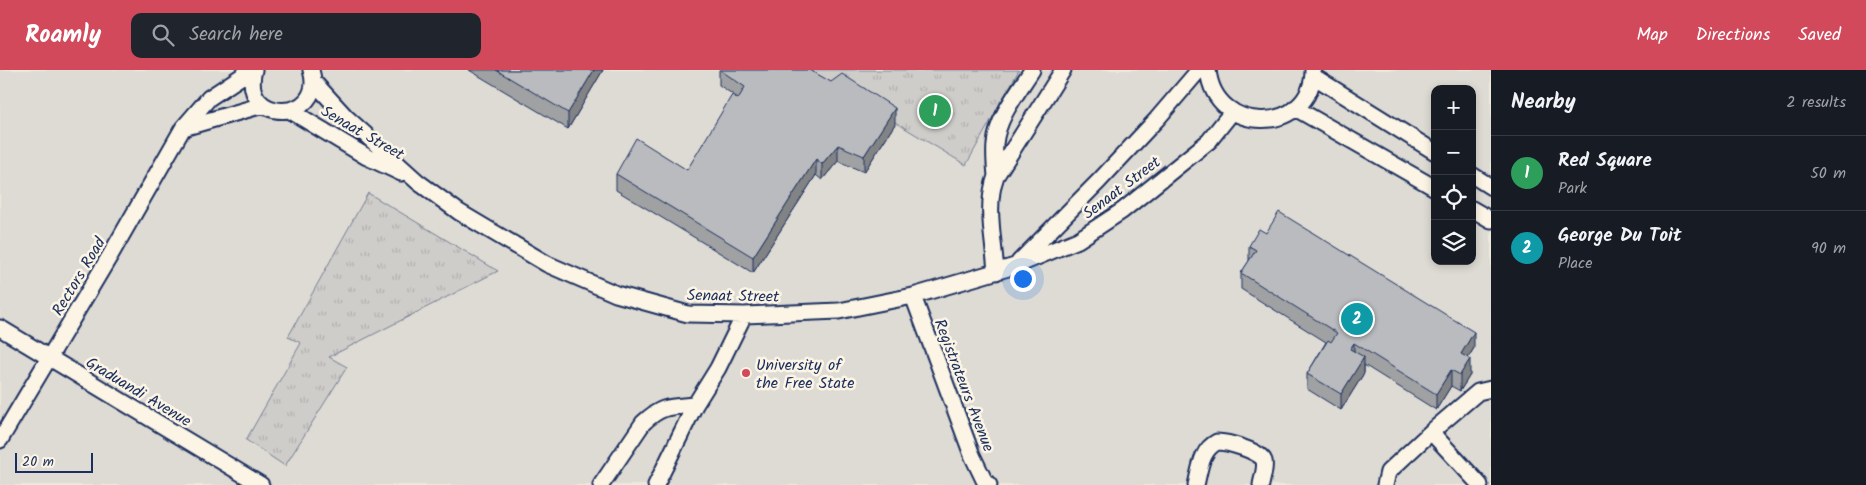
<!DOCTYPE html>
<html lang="en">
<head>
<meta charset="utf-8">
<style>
  body { margin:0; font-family:Kalam,sans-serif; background:#20242c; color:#f1f3f6 }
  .controls { position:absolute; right:15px; top:15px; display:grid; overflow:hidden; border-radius:10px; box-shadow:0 2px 8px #0003 }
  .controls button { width:45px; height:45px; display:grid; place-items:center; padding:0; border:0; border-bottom:1px solid #363941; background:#171b24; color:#f1f3f6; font:25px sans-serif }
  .scale { position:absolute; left:15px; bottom:12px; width:78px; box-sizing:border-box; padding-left:5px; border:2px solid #1b2f5e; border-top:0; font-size:14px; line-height:18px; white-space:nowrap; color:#1b2f5e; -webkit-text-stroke:4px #fcf5e5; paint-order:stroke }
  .you { position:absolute; left:1022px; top:208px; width:18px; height:18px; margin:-12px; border:4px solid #fff; border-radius:50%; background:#1a73e8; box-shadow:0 0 0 8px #1a73e833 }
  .badge { display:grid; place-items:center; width:32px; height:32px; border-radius:50%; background:#d1495b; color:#fff; font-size:16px; font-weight:700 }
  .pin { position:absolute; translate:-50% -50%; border:2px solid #fff; box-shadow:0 1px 5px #0006 }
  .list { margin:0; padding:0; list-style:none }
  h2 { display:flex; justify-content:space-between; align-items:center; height:65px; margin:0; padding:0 20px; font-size:21px }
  h2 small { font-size:16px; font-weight:400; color:#9ea1a6 }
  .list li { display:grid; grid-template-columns:32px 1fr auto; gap:15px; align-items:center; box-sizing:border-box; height:75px; padding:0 20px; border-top:1px solid #363941 }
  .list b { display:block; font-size:19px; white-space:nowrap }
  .list p { margin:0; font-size:16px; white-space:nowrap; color:#9ea1a6 }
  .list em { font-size:16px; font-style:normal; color:#9ea1a6 }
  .icon { flex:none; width:28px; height:28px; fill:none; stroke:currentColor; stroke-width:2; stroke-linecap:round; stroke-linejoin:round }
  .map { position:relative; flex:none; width:1491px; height:415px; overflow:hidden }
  header { display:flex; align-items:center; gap:30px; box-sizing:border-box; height:70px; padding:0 25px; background:#d1495b; color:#fff }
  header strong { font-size:24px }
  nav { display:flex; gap:28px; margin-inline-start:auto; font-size:18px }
  .search { width:350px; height:45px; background:#20242c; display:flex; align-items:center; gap:12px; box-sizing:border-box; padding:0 18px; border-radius:10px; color:#9ea1a6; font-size:19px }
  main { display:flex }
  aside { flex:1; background:#171b24 }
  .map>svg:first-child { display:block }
  .built { fill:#dedbd4; fill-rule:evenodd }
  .park { fill:url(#park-tufts); stroke:#757e94 }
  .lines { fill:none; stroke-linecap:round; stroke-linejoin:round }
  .lane-casing { stroke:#1b2f5e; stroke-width:19 }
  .lane { stroke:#fcf5e5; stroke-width:15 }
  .wall { fill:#a0a1a3; stroke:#1b2f5e }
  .shaded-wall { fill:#828385; stroke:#1b2f5e }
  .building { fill:#babbbe; stroke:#1b2f5e }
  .poi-dot { fill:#d1495b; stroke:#fcf5e5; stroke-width:2 }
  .labels { text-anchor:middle; stroke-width:5; stroke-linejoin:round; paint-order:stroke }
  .street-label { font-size:16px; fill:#1b2f5e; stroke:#fcf5e5 }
  .poi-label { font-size:16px; fill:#1b2f5e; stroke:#fcf5e5; text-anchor:start }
</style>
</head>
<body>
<header>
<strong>Roamly</strong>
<div class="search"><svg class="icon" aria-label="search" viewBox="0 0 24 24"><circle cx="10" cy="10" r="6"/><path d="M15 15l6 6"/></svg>Search here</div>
<nav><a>Map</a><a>Directions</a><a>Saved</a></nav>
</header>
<main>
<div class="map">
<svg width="1491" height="415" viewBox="0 0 1491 415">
  <defs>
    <pattern id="park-tufts" width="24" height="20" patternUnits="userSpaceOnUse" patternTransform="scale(1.25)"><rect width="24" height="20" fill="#cfcdca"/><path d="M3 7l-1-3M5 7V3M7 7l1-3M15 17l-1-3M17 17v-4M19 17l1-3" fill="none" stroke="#b1b0b0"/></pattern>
  </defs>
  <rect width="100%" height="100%" fill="#eee9dd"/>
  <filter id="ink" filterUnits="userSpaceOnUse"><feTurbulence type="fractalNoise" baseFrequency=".02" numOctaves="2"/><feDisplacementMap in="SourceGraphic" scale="10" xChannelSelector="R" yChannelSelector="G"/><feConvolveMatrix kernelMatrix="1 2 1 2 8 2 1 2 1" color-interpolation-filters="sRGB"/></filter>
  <g filter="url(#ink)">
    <path class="built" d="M 0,0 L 1491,0 L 1491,415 L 0,415 ZM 1435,19 L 1472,19 L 1472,191 L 1435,191 Z"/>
    <path class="park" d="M 785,0 L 1019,0 L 966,95 L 842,20 Z
      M 368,123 L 498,201 L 329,287 L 347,297 L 285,396 L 246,370 L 301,273 L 288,267 Z"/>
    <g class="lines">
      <defs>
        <path id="lane" d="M 254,0 C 239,55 327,53 311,0
          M 1208,0 C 1215,68 1313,64 1313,0
          M 1313,6 L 1435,82
          M 313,11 L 346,47 L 418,112 L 459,142 L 547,194 L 616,224 L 688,244 L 744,245 L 839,241 L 913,226 L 1015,196 L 1078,170 L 1122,141 L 1209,71 L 1232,42
          M 1295,38 L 1435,118
          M 291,41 L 367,87 L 401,103
          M 183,58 L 263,35
          M 1472,105 L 1491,117
          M 996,106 C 995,96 994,85 995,74 C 997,48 1018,22 1032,0
          M 1472,139 L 1491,150
          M 1019,192 L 1099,111 L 1157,49 L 1199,0
          M 996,202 C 994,171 985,135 996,106 L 1063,0
          M 913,226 L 972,385 L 984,410 L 989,415
          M 0,258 L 261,415
          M 1431,362 L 1480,415
          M 0,370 L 111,184 L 183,58 L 209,28 L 251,0
          M 601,415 L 643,353 C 662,335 670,337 695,335
          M 656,415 L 695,335 L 718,298 L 744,245
          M 1196,415 C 1200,399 1201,380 1217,372 C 1227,372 1261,381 1264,391 C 1266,398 1262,408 1261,415
          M 1385,415 L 1388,402 L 1431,362 L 1478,322 L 1491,319"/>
      </defs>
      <use href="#lane" class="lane-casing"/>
      <use href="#lane" class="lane"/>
    </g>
    <path class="wall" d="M 469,0 L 603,0 L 568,59 Z
      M 719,0 L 810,0 L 895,54 L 864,102 L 838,91 L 822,110 L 816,105 L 753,203 L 616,120 L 616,104 L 687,100 L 738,28 L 719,15 Z
      M 1249,176 L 1474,278 L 1468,288 L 1470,305 L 1460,321 L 1451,316 L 1436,340 L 1364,295 L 1364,303 L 1341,340 L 1307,319 L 1307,304 L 1326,272 L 1241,219 L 1241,203 L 1249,191 Z"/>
    <path class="shaded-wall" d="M 594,0 L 603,0 L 568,59 L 568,43 Z
      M 895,38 L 895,54 L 864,102 L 864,86 Z
      M 838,75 L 838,91 L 822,110 L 822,94 Z
      M 816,89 L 816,105 L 753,203 L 753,187 Z
      M 1474,262 L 1474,278 L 1461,299 L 1461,284 Z
      M 1354,273 L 1354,289 L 1350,279 Z
      M 1364,287 L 1364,303 L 1341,340 L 1341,324 Z
      M 1470,289 L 1470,305 L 1460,321 L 1460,305 Z
      M 1451,300 L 1451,316 L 1436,340 L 1436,324 Z"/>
    <path class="building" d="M 496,0 L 594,0 L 568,43 Z
      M 720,0 L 810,0 L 831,12 L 842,4 L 895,38 L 864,86 L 838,75 L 822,94 L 816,89 L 753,187 L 616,104 L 636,68 L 687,100 L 732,25 L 738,29 L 745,17 Z
      M 1279,142 L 1474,262 L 1461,284 L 1470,289 L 1460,305 L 1451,300 L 1436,324 L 1354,273 L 1350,279 L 1364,287 L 1341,324 L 1307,304 L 1328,270 L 1331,272 L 1337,263 L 1241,203 L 1256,180 L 1249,176 L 1259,159 L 1266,163 Z"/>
  </g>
  <circle class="poi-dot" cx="746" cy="303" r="5"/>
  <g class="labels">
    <g class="street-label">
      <text transform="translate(363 62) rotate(30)" y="6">Senaat Street</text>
      <text transform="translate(1121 117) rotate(-37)" y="6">Senaat Street</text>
      <text transform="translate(78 206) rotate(-59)" y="6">Rectors Road</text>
      <text transform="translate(733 225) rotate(1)" y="6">Senaat Street</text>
      <text transform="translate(965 315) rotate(69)" y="6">Registrateurs Avenue</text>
      <text transform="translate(139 321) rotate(31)" y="6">Graduandi Avenue</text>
    </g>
    <g class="poi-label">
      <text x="756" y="300">University of<tspan x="756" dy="18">the Free State</tspan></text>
    </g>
  </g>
</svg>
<div class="controls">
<button>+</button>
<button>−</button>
<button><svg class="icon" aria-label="locate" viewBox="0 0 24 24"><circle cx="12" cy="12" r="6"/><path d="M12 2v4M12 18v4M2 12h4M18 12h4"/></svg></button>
<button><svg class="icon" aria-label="layers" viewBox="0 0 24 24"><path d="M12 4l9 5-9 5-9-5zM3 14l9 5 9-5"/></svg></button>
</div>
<div class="scale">20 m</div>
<div class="you"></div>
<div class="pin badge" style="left:935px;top:41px;background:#2e9e5b">1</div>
<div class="pin badge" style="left:1357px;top:249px;background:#0f9aa8">2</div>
</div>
<aside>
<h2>Nearby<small>2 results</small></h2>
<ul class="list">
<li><span class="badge" style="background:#2e9e5b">1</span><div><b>Red Square</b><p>Park</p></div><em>50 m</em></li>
<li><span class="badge" style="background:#0f9aa8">2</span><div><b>George Du Toit</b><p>Place</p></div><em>90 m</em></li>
</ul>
</aside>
</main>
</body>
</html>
